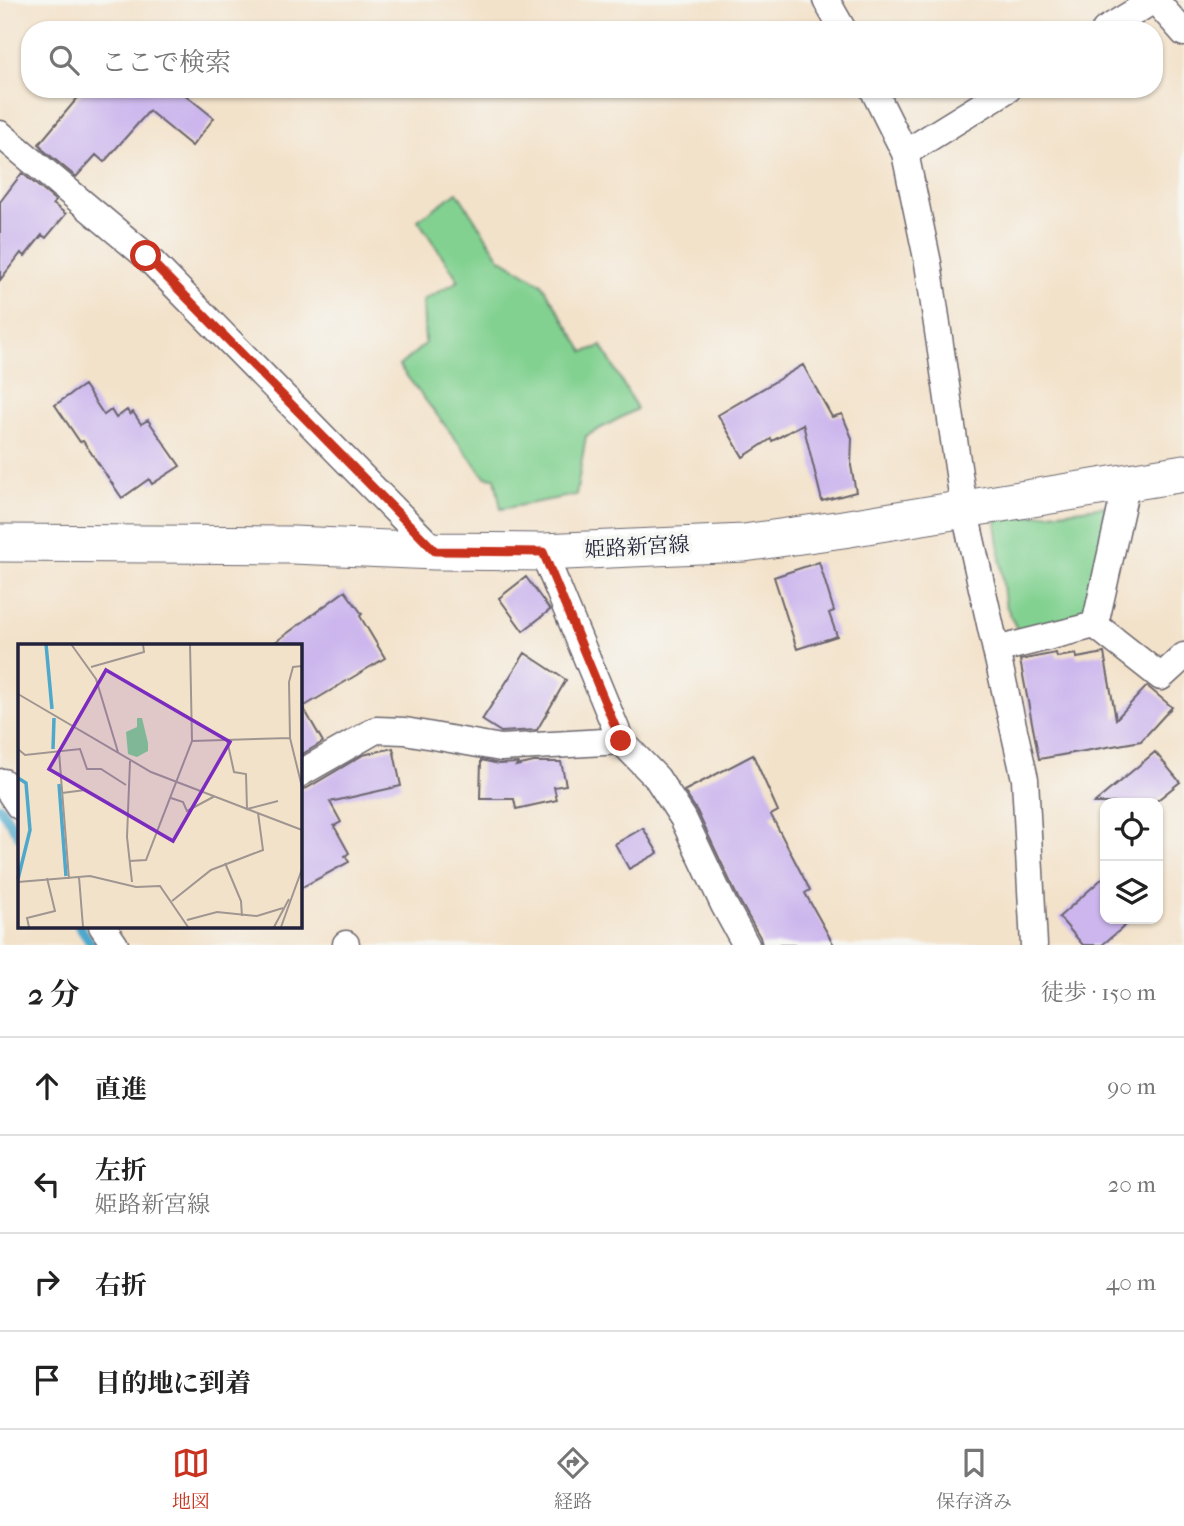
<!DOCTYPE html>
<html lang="ja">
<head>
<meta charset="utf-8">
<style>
  body { margin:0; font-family:"IM FELL French Canon","Noto Serif JP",serif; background:#f6f6f6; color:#222 }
  .controls { position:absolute; right:21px; bottom:21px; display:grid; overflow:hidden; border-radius:14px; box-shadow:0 2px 5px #0004 }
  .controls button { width:63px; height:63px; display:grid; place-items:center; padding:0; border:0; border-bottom:2px solid #e0e0e0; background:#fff; color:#222; font:35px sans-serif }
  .stop { position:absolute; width:21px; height:21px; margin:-16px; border:5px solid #c8321e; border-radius:50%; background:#fff }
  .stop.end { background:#c8321e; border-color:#fff; box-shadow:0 2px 7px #0008 }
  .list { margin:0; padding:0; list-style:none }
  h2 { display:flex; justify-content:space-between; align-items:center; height:91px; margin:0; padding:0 28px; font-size:30px }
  h2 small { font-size:23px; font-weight:400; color:#767676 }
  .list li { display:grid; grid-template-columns:46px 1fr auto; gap:21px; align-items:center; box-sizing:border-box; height:98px; padding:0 28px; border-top:2px solid #e0e0e0 }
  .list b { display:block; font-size:26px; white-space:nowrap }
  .list p { margin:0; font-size:23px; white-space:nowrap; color:#767676 }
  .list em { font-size:23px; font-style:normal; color:#767676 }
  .icon { flex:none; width:38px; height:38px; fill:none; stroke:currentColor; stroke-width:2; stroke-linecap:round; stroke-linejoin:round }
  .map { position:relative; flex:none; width:1184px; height:945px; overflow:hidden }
  .search { position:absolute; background:#fff; box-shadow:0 2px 5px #0004; left:21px; right:21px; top:21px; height:77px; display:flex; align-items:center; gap:18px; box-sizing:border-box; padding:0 24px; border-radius:28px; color:#767676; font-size:26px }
  .sheet { height:483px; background:#fff }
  nav { display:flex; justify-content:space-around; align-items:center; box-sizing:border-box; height:98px; border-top:2px solid #e0e0e0; background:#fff; font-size:19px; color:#767676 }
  nav a { display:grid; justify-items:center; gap:4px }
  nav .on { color:#c8321e }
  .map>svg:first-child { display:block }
  .green { fill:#82d191; stroke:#527a66; stroke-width:2 }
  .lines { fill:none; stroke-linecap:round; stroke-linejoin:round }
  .stream { stroke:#4ea8cc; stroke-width:10 }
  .building { fill:#ccb6ed }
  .street-casing { stroke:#6b656d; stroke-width:29 }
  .secondary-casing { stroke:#6b656d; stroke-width:39 }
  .street { stroke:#fff; stroke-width:26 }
  .secondary { stroke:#fff; stroke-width:37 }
  .route { stroke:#c8321e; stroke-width:9 }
  .labels { text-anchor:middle; stroke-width:7; stroke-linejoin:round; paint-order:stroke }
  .street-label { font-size:21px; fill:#22223b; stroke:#f6f6f2 }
  .inset-river { fill:none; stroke:#4ea8cc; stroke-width:3.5 }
  .inset-road { fill:none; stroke:#9f9591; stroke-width:2 }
  .view { fill:#7b2cbf; fill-opacity:0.15; stroke:#7b2cbf; stroke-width:3.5 }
  .inset-edge { fill:none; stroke:#22223b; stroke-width:3.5 }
</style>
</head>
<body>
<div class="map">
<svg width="1184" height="945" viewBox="0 0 1184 945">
  <rect width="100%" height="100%" fill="#f6f6f2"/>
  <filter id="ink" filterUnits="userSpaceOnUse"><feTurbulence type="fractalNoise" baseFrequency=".0143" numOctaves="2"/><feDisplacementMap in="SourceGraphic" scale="14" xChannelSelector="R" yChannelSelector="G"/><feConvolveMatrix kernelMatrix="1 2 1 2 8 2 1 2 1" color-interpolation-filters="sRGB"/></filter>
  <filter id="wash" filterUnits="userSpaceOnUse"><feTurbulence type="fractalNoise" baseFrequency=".00686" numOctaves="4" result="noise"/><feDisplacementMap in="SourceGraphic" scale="28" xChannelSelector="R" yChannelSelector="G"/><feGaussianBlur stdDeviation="1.57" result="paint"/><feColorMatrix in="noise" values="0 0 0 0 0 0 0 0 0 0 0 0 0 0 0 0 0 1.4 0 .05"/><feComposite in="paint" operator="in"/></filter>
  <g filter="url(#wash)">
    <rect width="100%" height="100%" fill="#f3e2ca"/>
    <path class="green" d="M 457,192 L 500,258 L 542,284 L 584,352 L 602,346 L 637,409 L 586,436 L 576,495 L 501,509 L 495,478 L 485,477 L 399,366 L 425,344 L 423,300 L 459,281 L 418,220 Z
      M 1115,505 L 1085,617 L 1019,634 L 1005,603 L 996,520 Z"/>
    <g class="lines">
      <path class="stream" d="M 0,807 L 19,836
        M 79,926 L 92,945"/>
    </g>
    <g id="blocks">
      <path class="building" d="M 85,89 L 178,89 L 214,118 L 192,146 L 149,111 L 104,162 L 96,155 L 76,177 L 41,148 L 42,147 L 39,144 Z
        M 22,173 L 56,201 L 53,204 L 66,214 L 46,238 L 42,235 L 25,256 L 21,253 L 0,280 L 0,202 Z
        M 803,365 L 832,417 L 842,414 L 852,438 L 851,466 L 856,492 L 822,501 L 803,424 L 772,441 L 771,439 L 743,457 L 718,415 Z
        M 84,385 L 104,415 L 111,410 L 116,418 L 127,410 L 130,415 L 133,412 L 141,424 L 148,420 L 180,466 L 152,484 L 149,479 L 122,498 L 83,441 L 80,442 L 55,405 Z
        M 819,562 L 834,611 L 829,613 L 837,636 L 797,649 L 774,577 Z
        M 526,577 L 550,610 L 523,631 L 499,598 Z
        M 345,591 L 362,614 L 360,616 L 385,658 L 303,707 L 323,742 L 299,756 L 299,646 L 270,646 Z
        M 525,653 L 566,680 L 537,730 L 501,732 L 482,720 Z
        M 1056,653 L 1057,657 L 1076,654 L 1077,658 L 1104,653 L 1116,719 L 1147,686 L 1172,707 L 1141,741 L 1039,759 L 1020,660 Z
        M 393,748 L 401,786 L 330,802 L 341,822 L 334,826 L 349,853 L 345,856 L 349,862 L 299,889 L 299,790 L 307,788 L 363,755 Z
        M 1155,752 L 1180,782 L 1154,803 L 1094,803 Z
        M 753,755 L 778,811 L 771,815 L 810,890 L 805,893 L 834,945 L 762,945 L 760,937 L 738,898 L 697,811 L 684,791 Z
        M 481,760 L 499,764 L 518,763 L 516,766 L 534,762 L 561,762 L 566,785 L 554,787 L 557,800 L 516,809 L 514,799 L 480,799 Z
        M 643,828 L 658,853 L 629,869 L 615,844 Z
        M 1105,876 L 1105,919 L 1133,919 L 1102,945 L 1083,945 L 1059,917 Z"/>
    </g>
  </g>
  <g filter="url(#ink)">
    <use href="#blocks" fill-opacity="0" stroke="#6b656d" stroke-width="2"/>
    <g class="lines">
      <defs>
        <path id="street" d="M 826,0 L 843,30
          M 1155,0 L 1184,33
          M 1105,30 L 1154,0
          M 873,89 L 905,153 L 928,263 L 964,508 L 1025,779 L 1034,945
          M 0,134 L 146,256 L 435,551
          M 905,153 L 1008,89
          M 543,552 L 621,741 L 657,778 L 683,818 L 724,905 L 746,945
          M 1095,625 L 1127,482
          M 996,650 L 1095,625 L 1161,677 L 1184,656
          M 299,774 L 376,730 L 405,731 L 501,748 L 621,741
          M 3,782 L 19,806
          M 102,926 L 115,945
          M 346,945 L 346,944"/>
        <path id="secondary" d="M 0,543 L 293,545 L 435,551 L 543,552 L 744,543 L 843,529 L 1184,473"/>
      </defs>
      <use href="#street" class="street-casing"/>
      <use href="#secondary" class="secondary-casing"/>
      <use href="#street" class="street"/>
      <use href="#secondary" class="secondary"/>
    </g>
  </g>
  <g class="lines" filter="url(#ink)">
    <path class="route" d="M 146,256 L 435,551 L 543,552 L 621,741"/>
  </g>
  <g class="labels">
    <g class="street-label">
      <text transform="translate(637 547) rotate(-3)" y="7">姫路新宮線</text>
    </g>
  </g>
  <g transform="translate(18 644)">
    <rect width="284" height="284" fill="#f3e2ca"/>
    <path d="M 119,74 L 124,74 L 130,99 L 130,107 L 119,113 L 110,110 L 108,88 L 119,83 Z" fill="#82d191"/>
    <path class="inset-river" d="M 28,0 L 34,65M 35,105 L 36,74M 0,134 L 8,139 L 12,186 L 0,235M 41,140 L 48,232"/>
    <path class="inset-road" d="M 53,0 L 78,35 L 100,108M 284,22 L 275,23 L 271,38 L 272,94 L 284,143M 73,23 L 126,8 L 125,0M 0,50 L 133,128 L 284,186M 209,96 L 216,128 L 228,130 L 229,165 L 260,157M 174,97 L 272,94M 0,105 L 7,111 L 62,105 L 69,125 L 83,125 L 108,141M 41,108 L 51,235M 112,117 L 109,193 L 114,238M 44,149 L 67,146M 153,154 L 165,158 L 169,167 L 197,152M 111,217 L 128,216 L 174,97 L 172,0M 207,219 L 223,257 L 224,272M 61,233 L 65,283M 0,238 L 72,232 L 118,243 L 142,242 L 170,283M 154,257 L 193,226 L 245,206 L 240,169M 169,276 L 199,268 L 239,272 L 265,264M 11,283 L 9,274 L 37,267 L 29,234M 256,283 L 271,255M 263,283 L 284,225"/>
    <path class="view" d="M 88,26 L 212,98 L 155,197 L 31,125 Z"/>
    <rect width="284" height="284" class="inset-edge"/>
  </g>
</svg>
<div class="controls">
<button><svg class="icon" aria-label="locate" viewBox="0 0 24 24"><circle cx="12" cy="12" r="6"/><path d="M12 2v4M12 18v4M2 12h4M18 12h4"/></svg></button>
<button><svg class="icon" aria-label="layers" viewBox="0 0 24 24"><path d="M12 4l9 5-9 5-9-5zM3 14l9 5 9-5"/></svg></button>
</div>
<div class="stop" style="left:146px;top:256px"></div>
<div class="stop end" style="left:621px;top:741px"></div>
<div class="search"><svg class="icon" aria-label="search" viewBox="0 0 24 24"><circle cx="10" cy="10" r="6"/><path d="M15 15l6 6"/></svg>ここで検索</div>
</div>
<section class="sheet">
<h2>2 分<small>徒歩 · 150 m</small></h2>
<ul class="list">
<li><svg class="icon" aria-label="ahead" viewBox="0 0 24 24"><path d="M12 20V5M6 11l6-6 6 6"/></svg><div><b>直進</b></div><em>90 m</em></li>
<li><svg class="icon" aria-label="left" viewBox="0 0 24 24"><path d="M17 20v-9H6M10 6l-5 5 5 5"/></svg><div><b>左折</b><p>姫路新宮線</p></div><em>20 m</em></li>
<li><svg class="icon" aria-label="right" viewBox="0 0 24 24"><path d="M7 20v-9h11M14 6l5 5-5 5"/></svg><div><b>右折</b></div><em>40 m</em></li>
<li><svg class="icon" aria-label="arrive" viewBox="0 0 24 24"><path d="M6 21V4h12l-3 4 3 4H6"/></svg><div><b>目的地に到着</b></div></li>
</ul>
</section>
<nav>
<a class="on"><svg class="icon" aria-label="map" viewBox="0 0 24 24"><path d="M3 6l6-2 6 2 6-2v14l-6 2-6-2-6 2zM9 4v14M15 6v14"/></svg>地図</a>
<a><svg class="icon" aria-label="directions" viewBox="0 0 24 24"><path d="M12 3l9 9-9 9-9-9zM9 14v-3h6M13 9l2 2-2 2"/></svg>経路</a>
<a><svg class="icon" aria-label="saved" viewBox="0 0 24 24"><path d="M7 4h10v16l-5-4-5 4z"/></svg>保存済み</a>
</nav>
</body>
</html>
